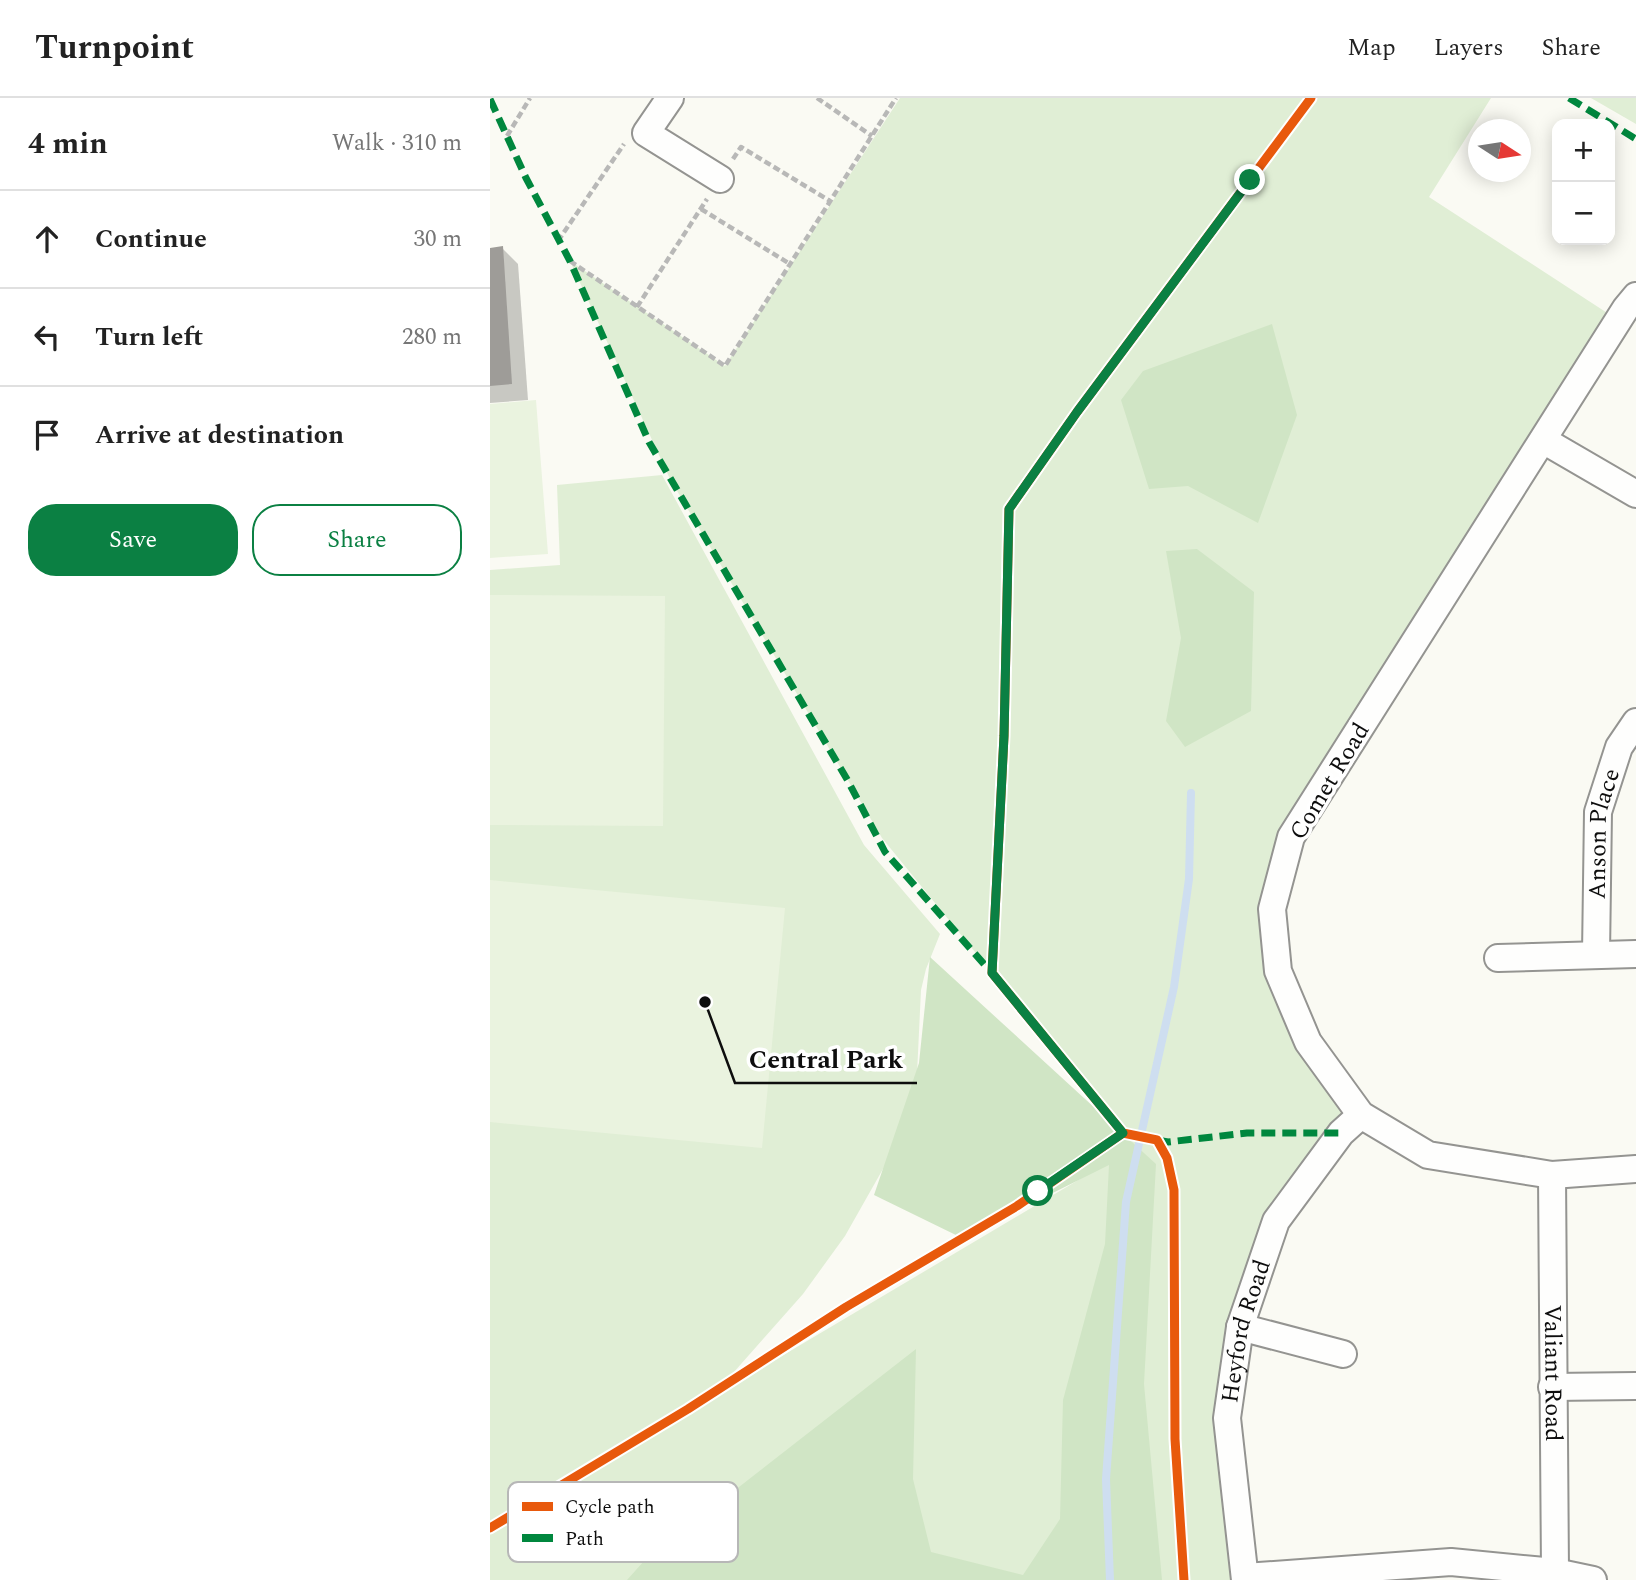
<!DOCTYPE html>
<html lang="en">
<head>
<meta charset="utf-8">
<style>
  body { margin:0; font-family:Spectral,serif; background:#f6f6f6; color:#222 }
  .controls { position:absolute; right:21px; top:21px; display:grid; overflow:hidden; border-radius:14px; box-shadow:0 4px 18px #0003 }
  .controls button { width:63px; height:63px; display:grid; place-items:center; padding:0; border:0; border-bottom:2px solid #e0e0e0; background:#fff; color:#222; font:35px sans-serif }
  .compass { position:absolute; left:978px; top:21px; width:63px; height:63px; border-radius:50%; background:#fff; box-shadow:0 4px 18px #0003; rotate:102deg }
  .stop { position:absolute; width:21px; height:21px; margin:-16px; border:5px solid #0b8043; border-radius:50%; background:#fff }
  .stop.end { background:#0b8043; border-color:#fff; box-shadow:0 2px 7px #0008 }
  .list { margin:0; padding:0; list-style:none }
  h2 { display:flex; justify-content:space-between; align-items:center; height:91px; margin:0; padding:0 28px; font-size:30px }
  h2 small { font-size:23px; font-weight:400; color:#767676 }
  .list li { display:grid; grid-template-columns:46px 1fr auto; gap:21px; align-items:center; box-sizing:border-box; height:98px; padding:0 28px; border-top:2px solid #e0e0e0 }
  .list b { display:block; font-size:26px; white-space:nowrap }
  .list em { font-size:23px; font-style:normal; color:#767676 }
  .actions { display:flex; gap:14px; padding:21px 28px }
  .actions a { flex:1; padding:16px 0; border:2px solid #0b8043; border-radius:28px; text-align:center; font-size:24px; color:#0b8043 }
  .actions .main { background:#0b8043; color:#fff }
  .icon { flex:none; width:38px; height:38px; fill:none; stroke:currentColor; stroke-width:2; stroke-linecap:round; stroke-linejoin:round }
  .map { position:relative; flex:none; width:1146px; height:1482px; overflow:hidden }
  header { display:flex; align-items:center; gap:42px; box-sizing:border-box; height:98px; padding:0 35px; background:#fff; border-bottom:2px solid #e0e0e0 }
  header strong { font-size:33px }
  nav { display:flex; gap:38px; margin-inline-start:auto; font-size:24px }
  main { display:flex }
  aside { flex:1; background:#fff }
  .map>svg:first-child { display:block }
  .green { fill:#e0eed5 }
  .forest { fill:#d0e5c5 }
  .pitch { fill:#eaf3df }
  .shadow { fill:#0003 }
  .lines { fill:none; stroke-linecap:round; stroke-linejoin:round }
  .stream { stroke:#cedef0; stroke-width:8 }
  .building { fill:#9e9c98 }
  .street-casing { stroke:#949491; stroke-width:30 }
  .path { stroke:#b8b8b7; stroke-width:4.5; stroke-dasharray:7 3.5; stroke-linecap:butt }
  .street { stroke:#fefefd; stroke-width:26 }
  .quiet { stroke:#00873e; stroke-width:7; stroke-dasharray:14 7; stroke-linecap:butt }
  .cycleway-casing { stroke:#fff; stroke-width:13 }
  .cycleway { stroke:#e8590c; stroke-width:9 }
  .route { stroke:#0b8043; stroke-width:9 }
  .labels { text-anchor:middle; stroke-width:7; stroke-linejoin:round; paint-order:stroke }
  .street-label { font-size:24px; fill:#0e0e0e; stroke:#fff }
  .key { fill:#fff; stroke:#b7b7b7; stroke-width:2 }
  .key-label { font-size:19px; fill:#0e0e0e }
  .leader { fill:none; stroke:#0e0e0e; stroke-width:2.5 }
  .callout-dot { fill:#0e0e0e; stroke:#fff; stroke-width:2.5 }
  .callout-label { font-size:26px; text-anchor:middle; font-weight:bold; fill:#0e0e0e; stroke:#fff; stroke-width:7; stroke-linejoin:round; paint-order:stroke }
</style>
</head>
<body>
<header>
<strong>Turnpoint</strong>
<nav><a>Map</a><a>Layers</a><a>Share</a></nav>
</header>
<main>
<aside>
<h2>4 min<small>Walk · 310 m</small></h2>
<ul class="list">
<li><svg class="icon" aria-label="ahead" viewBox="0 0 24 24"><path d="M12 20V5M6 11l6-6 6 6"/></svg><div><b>Continue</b></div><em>30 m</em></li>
<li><svg class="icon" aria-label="left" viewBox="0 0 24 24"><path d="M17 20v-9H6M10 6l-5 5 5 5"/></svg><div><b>Turn left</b></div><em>280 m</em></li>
<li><svg class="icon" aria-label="arrive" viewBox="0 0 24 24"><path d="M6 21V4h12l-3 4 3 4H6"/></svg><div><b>Arrive at destination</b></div></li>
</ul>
<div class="actions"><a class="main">Save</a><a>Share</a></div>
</aside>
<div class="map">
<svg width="1146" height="1482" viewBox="0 0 1146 1482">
  <rect width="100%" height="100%" fill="#fafaf3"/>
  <path class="green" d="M 410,0 L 1001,0 L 939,99 L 1128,222 L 801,740 L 788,873 L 871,1017 L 786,1123 L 737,1320 L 755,1482 L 0,1482 L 0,472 L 70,467 L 67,387 L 172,377 L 374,747 L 450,836 L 436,871 L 431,892 L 427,976 L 402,1055 L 355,1138 L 313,1196 L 221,1300 L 644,1049 L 392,740 L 180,381 L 80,163 L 235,268 Z
    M 1101,0 L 1146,0 L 1146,26 Z"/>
  <path class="forest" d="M 782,226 L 807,317 L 768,425 L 698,388 L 659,391 L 631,302 L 653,273 Z
    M 707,451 L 764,494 L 761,613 L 695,649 L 676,623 L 691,540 L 676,453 Z
    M 440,859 L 666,1066 L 654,1286 L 672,1482 L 137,1482 L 154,1463 L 426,1251 L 423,1381 L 441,1454 L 533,1477 L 570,1421 L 573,1302 L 615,1146 L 619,1067 L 472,1140 L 384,1097 L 429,965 Z"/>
  <path class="pitch" d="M 46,302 L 58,456 L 0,460 L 0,306 Z
    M 0,497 L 175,498 L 173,728 L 0,727 Z
    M 0,782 L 295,810 L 272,1050 L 0,1024 Z"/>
  <path class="shadow" d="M 12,150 L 28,166 L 38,302 L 0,305 L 0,151 Z"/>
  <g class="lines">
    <path class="stream" d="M 620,1482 L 616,1381 L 636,1104 L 684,889 L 699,781 L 701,695"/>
  </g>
  <path class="building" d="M 13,148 L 22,286 L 0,288 L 0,150 Z"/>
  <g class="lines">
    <defs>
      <g id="street">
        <path d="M 180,0 L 156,35 L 230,81"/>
        <path d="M 1146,198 L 1136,210 L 801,739 L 782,811 L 788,873 L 818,944 L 871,1017 L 938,1057 L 1062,1077 L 1146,1071"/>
        <path d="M 1053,342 L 1146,396"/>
        <path id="s1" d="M 1106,856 L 1108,714 L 1129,649 L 1146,624"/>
        <path d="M 1008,860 L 1146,856"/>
        <path id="s2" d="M 1062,1077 L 1065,1474"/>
        <path d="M 750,1229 L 853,1256"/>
        <path d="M 1062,1289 L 1146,1288"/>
        <path d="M 755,1479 L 961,1464 L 1065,1474 L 1103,1482"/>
        <path id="s3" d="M 755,1482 L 737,1320 L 750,1229 L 786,1123 L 851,1035 L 871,1017"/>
      </g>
    </defs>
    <use href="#street" class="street-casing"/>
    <path class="path" d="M 327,0 L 382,38
      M 17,38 L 40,0
      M 243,61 L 251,49 L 340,103
      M 211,111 L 300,166
      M 68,143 L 134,46
      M 80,163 L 235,268 L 406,0
      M 147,209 L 217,101"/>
    <use href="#street" class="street"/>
    <path class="quiet" d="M 1079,0 L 1146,41
      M 0,1 L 36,80 L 80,163 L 159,344 L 358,683 L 395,754 L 501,874
      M 667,1042 L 678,1044 L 757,1035 L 851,1035"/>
    <defs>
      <path id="cycleway" d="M 0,1430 L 198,1311 L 356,1209 L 527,1108 L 633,1035
        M 694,1482 L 685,1341 L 684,1092 L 677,1060 L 667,1042 L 633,1035 L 502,875 L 514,638 L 519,411 L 587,314 L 821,0"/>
    </defs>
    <use href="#cycleway" class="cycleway-casing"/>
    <use href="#cycleway" class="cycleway"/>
  </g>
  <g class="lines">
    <path class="route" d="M 548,1093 L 633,1035 L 502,875 L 514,638 L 519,411 L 587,314 L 760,82"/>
  </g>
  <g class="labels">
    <g class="street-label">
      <text transform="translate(839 683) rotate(-59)" y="8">Comet Road</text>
      <text dy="8" stroke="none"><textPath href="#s1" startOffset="121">Anson Place</textPath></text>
      <text dy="8" stroke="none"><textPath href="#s3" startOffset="252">Heyford Road</textPath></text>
      <text dy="8" stroke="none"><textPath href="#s2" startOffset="198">Valiant Road</textPath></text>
    </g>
  </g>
  <rect x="18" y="1384" width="230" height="80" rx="10" class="key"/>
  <rect x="32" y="1404" width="31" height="9" fill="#e8590c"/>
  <rect x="32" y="1436" width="31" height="8" fill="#00873e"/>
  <g class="key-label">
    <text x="75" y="1415">Cycle path</text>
    <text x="75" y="1447">Path</text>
  </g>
  <path class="leader" d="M215 904L245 985H427"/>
  <circle class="callout-dot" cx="215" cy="904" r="7"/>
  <g class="callout-label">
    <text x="336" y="970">Central Park</text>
  </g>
</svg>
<div class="controls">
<button>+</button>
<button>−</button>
</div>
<svg class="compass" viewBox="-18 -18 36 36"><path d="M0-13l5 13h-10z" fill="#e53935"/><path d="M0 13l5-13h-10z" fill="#767676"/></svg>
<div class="stop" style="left:548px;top:1093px"></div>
<div class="stop end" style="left:760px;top:82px"></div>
</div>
</main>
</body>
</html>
